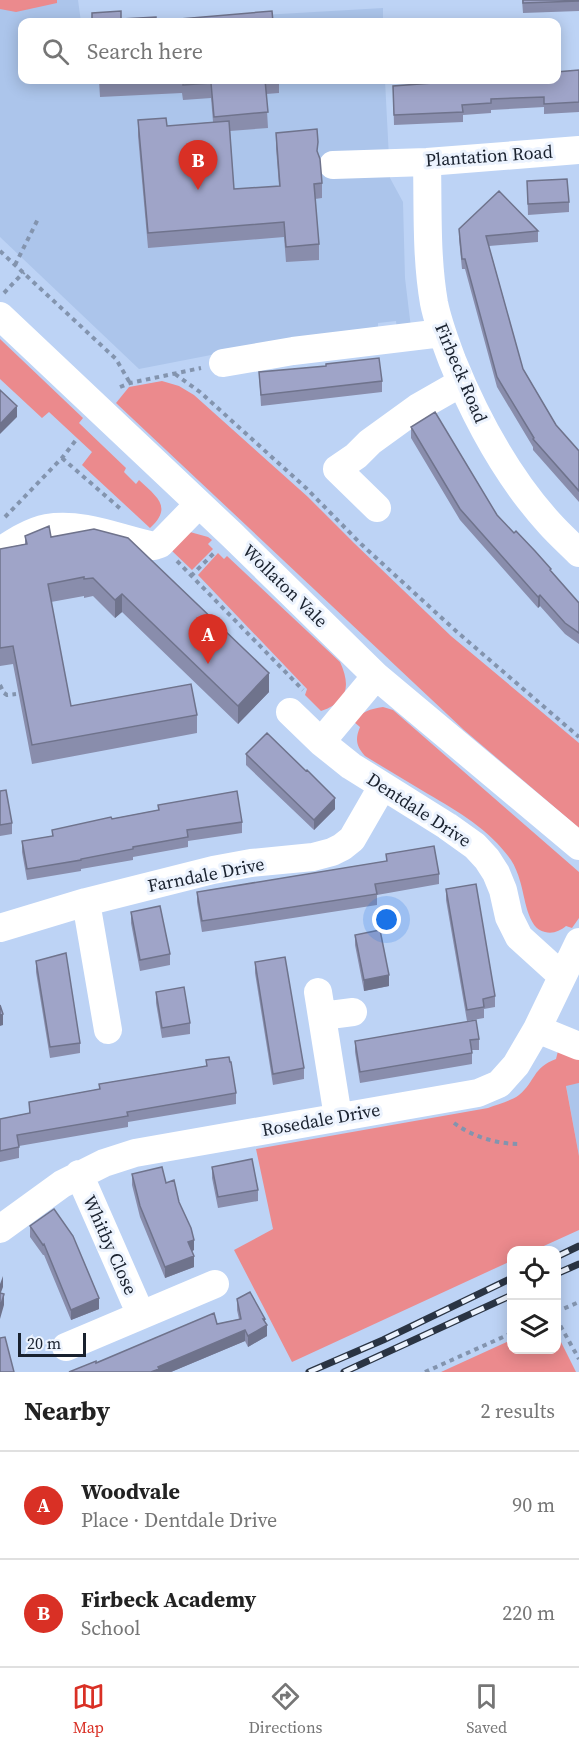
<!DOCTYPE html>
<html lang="en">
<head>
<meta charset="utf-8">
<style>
  body { margin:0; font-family:"Source Serif 4",serif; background:#f6f6f6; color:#222 }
  .controls { position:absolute; right:18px; bottom:18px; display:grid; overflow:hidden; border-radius:12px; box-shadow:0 3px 15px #0003 }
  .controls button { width:54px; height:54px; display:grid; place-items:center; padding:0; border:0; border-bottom:2px solid #e0e0e0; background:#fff; color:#222; font:30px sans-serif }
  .scale { position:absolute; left:18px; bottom:15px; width:68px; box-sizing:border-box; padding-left:6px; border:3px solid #19212e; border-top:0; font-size:16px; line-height:21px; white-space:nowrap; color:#19212e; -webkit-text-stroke:4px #ecf3fe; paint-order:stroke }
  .you { position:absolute; left:387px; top:920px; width:21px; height:21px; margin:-15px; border:4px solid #fff; border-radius:50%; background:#1a73e8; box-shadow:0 0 0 9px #1a73e833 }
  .badge { display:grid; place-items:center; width:39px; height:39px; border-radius:50%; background:#d93025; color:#fff; font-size:20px; font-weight:700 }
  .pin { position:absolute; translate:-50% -50px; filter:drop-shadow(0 2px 3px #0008) }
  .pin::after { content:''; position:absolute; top:32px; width:21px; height:18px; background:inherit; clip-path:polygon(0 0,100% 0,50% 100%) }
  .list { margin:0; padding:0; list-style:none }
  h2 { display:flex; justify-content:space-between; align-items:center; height:78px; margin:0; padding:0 24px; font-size:26px }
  h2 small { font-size:20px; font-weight:400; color:#767676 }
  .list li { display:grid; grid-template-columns:39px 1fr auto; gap:18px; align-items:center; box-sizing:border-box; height:108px; padding:0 24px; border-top:2px solid #e0e0e0 }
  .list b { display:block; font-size:22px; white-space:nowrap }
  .list p { margin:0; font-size:20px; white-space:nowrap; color:#767676 }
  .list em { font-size:20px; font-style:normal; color:#767676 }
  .icon { flex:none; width:33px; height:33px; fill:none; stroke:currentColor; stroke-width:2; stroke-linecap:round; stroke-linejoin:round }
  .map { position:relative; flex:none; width:579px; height:1372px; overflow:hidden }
  .search { position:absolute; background:#fff; box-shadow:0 3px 15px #0003; left:18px; right:18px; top:18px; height:66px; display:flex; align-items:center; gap:15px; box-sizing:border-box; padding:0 21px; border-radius:12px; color:#767676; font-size:22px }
  .sheet { height:294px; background:#fff }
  nav { display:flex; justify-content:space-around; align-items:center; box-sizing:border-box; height:84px; border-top:2px solid #e0e0e0; background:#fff; font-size:16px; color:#767676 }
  nav a { display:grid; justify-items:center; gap:3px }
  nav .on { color:#d93025 }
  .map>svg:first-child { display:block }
  .built { fill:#acc5eb }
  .green { fill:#eb8a8d }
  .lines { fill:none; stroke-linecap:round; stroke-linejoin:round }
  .path { stroke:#8394ae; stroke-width:4; stroke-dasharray:4.5 4.5; stroke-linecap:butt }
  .minor { stroke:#fff; stroke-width:28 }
  .rail-casing { stroke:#2a3443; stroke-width:7 }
  .rail { stroke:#ecf3fe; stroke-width:4.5; stroke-dasharray:14; stroke-linecap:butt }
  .wall { fill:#898dac }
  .shaded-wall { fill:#6f738c }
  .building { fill:#9fa4c8; stroke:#6f738c; stroke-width:1.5 }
  .labels { text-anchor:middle; stroke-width:6; stroke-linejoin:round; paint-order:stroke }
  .street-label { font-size:18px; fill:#19212e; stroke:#ecf3fe }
</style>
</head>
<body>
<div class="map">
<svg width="579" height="1372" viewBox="0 0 579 1372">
  <rect width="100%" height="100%" fill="#bdd3f5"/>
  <path class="built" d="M 0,0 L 78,0 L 81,22 L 22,22 L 22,80 L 385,80 L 390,178 L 403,202 L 405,278 L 411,328 L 397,330 L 396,321 L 378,323 L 378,332 L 278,342 L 139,369 L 0,237 Z
    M 383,8 L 383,22 L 144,22 Z
    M 579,1083 L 579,1156 L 566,1085 Z"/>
  <path class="green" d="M 0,0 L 57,0 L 57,3 L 16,12 L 0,9 Z
    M 0,339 L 83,418 L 79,423 L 126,468 L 124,472 L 136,484 L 139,480 C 157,497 173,507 150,528 L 82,465 L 92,452 L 49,412 L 42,418 L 0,379 Z
    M 162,381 L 179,386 L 194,395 L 308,497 L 354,543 L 451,636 L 579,743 L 579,828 L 464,730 L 116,403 L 129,387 Z
    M 190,532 L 208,537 L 212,540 L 208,544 L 213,549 L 192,570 L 171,550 Z
    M 218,553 L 224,559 L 227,556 L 340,662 C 351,686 348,702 321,711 L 305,695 L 307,689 L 198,575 Z
    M 383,707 L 393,710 L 579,872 L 579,918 L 572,928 L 566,926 C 560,931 553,934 545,932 C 527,929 525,896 520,881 C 518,874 515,866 511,860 C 490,830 459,812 428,794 C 407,781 386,769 365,756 C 356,746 355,739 360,727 L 354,722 C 362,711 370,709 383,707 Z
    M 558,1051 L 579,1057 L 579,1083 L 566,1086 L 579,1156 L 579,1230 L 535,1250 L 512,1250 L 511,1261 L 292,1362 L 234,1250 L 273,1229 L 256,1149 L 488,1108 C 498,1104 511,1101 519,1095 C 536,1081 532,1068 556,1059 Z
    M 557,1334 L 576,1372 L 441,1372 L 511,1340 L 512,1350 L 556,1350 Z"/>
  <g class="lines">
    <path class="path" d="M 0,251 L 116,359 L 130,383
      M 15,265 L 39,217
      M 4,293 L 24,272
      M 175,374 L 200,392 L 306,488 L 361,544 L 456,631 L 579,737
      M 120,387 L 130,383 L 201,368
      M 62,458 L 123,511
      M 5,517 L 62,458 L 76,440
      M 177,561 L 303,690
      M 191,576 L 214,553
      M 0,685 L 4,693 L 7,695 L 16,694
      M 454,1123 C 473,1137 497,1144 520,1144
      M 556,1312 L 579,1302
      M 556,1318 L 579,1359
      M 425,1372 L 512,1333"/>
    <path class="minor" d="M 427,162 C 428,209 426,257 434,303 C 438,323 445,341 452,360 C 476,419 507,477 550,524 C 559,534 569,543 579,553
      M 333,165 L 427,162 L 579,150
      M 0,316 L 232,535 L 376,676 L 579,846
      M 223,363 L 293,351 L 442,333
      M 377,508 L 337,469 L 356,456 L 370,442 L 417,408 L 452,388 L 462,386
      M 0,551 C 14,542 31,531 47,528 C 83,522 120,539 154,546 L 160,544 L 199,504
      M 376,676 L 321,742 L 351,766 L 447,826 L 475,846 L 487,859 L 496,873 L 503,890 L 509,917 L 519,937 L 562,976
      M 290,712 L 321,742
      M 86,902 L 108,1030
      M 0,928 L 86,902 L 213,870 L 251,863 L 313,857 L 332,852 L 342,847 L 352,839 L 382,787
      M 318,992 L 338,1117
      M 322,1016 L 353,1012
      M 537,1029 L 579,1046
      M 79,1174 L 141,1315
      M 0,1229 L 62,1184 L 104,1163 L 135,1153 L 478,1093 L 499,1084 L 516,1065 L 537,1029 L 579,942
      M 66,1347 L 215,1284"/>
    <defs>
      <path id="rail" d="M 556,1257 L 579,1246
        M 556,1274 L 579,1264
        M 309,1372 L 383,1340 L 512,1278
        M 344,1372 L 512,1295"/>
    </defs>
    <use href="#rail" class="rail-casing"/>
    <use href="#rail" class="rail"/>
  </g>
  <path class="wall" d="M 522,0 L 579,0 L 579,11 L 523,13 Z
    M 579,70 L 579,112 L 544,114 L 544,107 L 491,110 L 491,113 L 463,115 L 463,122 L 394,125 L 393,86 Z
    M 99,80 L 279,80 L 279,93 L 266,94 L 268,128 L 230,131 L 234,189 L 279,186 L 276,148 L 276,133 L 318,156 L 322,183 L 322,198 L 315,199 L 319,244 L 319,260 L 286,262 L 284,237 L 148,248 L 138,136 L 138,120 L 167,126 L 213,122 L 211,98 L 183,100 L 182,93 L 100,97 Z
    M 527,181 L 569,202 L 569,212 L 528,215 Z
    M 459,229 L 538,231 L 538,242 L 489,246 L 523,369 L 556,425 L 579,451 L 579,502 L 533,450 L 533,447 L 497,387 L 465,269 L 462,269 L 459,239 Z
    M 259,372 L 382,381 L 382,392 L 261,406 Z
    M 411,427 L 497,515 L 579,603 L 579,644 L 565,634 L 540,606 L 538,608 L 460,520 L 411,438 Z
    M 25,536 L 51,537 L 269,692 L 238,724 L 122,612 L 115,618 L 93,596 L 84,598 L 84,596 L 51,602 L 71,706 L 197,715 L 197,733 L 32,764 L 13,664 L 0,666 L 0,549 L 25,544 Z
    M 246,754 L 306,771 L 335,809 L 314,830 L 246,765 Z
    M 0,791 L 12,823 L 12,834 L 0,836 Z
    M 158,805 L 242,822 L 242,833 L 188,841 L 188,847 L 133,857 L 133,860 L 81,869 L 81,871 L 27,880 L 22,852 L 22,841 L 52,836 L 52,830 L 158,810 Z
    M 386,854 L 439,874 L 439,884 L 377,895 L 377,905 L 202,932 L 197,902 L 197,892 L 386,861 Z
    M 446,889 L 495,996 L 495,1007 L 484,1009 L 484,1018 L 467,1021 L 446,900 Z
    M 131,912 L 170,954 L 170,965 L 140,971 L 131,923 Z
    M 355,935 L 389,986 L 364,991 L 355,945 Z
    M 36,961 L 80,1043 L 80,1053 L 50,1058 L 36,972 Z
    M 255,962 L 304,1068 L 304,1079 L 273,1085 L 255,973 Z
    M 156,992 L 190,1023 L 190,1034 L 162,1038 L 156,1003 Z
    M 479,1039 L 479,1050 L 472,1050 L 472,1064 L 360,1083 L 355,1052 L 355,1041 Z
    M 206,1060 L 236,1093 L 236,1104 L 128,1122 L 128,1127 L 19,1146 L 19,1158 L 0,1162 L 0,1119 L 29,1113 L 29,1102 L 99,1089 L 99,1084 L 206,1066 Z
    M 212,1167 L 258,1190 L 258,1201 L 218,1208 L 212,1178 Z
    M 132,1174 L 179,1202 L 194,1250 L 192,1251 L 194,1267 L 165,1278 L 140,1217 L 132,1185 Z
    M 30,1226 L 99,1309 L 71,1320 L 44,1255 L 43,1255 L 30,1237 Z
    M 237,1299 L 265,1322 L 267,1336 L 248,1347 L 245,1341 L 171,1372 L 69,1372 L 217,1324 L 239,1319 L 237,1310 Z"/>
  <path class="shaded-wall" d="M 17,406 L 17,417 L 0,434 L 0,424 Z
    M 122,594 L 122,612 L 115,618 L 115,600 Z
    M 540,595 L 540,606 L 538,608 L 538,597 Z
    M 269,673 L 269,692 L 238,724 L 238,706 Z
    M 335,798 L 335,809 L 314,830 L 314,820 Z
    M 389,975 L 389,986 L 364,991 L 364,980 Z
    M 3,1014 L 3,1025 L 0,1026 L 0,1015 Z
    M 194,1240 L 194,1250 L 188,1253 L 188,1242 Z
    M 194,1256 L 194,1267 L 165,1278 L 165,1267 Z
    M 3,1276 L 3,1287 L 0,1295 L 0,1284 Z
    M 4,1294 L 4,1305 L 0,1319 L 0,1308 Z
    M 99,1298 L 99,1309 L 71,1320 L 71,1310 Z
    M 263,1319 L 265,1319 L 265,1326 L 267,1325 L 267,1336 L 248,1347 L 248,1336 Z
    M 245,1330 L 245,1341 L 171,1372 L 151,1372 L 158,1367 Z"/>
  <path class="building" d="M 523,0 L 579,0 L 579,1 L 523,3 Z
    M 121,11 L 121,19 L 156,17 L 156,21 L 272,11 L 273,22 L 92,22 L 92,13 Z
    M 579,70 L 579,102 L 544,104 L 544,97 L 491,99 L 491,103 L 462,105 L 463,112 L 394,115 L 393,86 L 474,80 L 556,80 L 556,72 Z
    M 100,80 L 143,80 L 100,82 Z
    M 183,80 L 265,80 L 268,112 L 214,117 L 211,83 L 183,85 Z
    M 166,118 L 167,126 L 229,121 L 234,189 L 280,186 L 276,133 L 317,129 L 318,142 L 317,151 L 320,159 L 322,183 L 314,184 L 319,244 L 286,247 L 284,222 L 148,233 L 138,120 Z
    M 567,179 L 569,202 L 528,204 L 527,181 Z
    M 499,191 L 538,231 L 486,236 L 523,369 L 556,425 L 579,451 L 579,491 L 533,439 L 534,438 L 497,377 L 465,259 L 462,259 L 459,229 Z
    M 379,358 L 382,381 L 261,395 L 259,372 L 326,366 L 326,364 Z
    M 0,390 L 17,406 L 0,424 Z
    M 435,412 L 497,515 L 514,533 L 516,531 L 535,551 L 551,569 L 550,570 L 579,603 L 579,633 L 565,623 L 540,595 L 538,597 L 460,509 L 411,427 Z
    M 49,526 L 51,537 L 94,529 L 128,538 L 269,673 L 238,706 L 122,594 L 115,600 L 93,578 L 84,579 L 84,577 L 48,584 L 71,706 L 191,684 L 197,715 L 32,745 L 13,646 L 0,648 L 0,549 L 27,544 L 25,536 Z
    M 267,733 L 306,771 L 307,770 L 335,798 L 314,820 L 246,754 Z
    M 6,790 L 12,823 L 0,825 L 0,791 Z
    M 237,791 L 242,822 L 187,830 L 188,837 L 133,847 L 133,849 L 81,859 L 81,860 L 27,869 L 22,841 L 53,836 L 52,830 L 111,817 L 112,819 L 159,810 L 158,805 Z
    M 434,846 L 439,874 L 375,884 L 377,894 L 202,921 L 197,892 L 387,861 L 386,854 Z
    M 476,884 L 495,996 L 483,999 L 484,1007 L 467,1010 L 446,889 Z
    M 160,906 L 170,954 L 140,960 L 131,912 Z
    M 380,930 L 389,975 L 364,980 L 355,935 Z
    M 66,953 L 80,1043 L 50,1047 L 36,961 Z
    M 285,957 L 304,1068 L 273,1074 L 255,962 Z
    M 184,987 L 190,1023 L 162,1028 L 156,992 Z
    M 0,1005 L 3,1014 L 0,1015 Z
    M 476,1020 L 479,1039 L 470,1040 L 472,1053 L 360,1072 L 355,1041 Z
    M 229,1057 L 230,1062 L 231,1062 L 236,1093 L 127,1112 L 128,1116 L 17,1135 L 19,1147 L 0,1151 L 0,1119 L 30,1113 L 29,1102 L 100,1089 L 99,1084 L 207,1066 L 206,1060 Z
    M 252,1159 L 258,1190 L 218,1197 L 212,1167 Z
    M 162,1167 L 166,1183 L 174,1180 L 179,1202 L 191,1228 L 194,1240 L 188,1242 L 194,1256 L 165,1267 L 140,1206 L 132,1174 Z
    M 54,1209 L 73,1236 L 99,1298 L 71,1310 L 44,1244 L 43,1245 L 30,1226 Z
    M 250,1292 L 265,1319 L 263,1319 L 267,1325 L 248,1336 L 245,1330 L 158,1367 L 159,1369 L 151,1372 L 69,1372 L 96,1361 L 96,1363 L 214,1313 L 217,1324 L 241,1319 L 237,1299 Z
    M 0,1293 L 4,1294 L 0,1308 Z
    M 5,1337 L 14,1372 L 0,1372 L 0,1338 Z"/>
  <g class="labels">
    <g class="street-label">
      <text transform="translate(489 156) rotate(-4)" y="6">Plantation Road</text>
      <text transform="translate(461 373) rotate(67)" y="6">Firbeck Road</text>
      <text transform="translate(285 586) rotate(44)" y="6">Wollaton Vale</text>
      <text transform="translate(419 810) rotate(33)" y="6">Dentdale Drive</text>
      <text transform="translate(206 875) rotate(-11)" y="6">Farndale Drive</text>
      <text transform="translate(321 1120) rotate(-10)" y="6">Rosedale Drive</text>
      <text transform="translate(110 1245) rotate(66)" y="6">Whitby Close</text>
    </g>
  </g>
</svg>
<div class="controls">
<button><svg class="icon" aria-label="locate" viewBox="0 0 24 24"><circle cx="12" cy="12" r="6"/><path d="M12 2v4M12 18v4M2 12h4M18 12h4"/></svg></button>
<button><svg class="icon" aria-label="layers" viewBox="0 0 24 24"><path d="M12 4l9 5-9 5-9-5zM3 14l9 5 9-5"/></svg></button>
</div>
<div class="scale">20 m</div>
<div class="you"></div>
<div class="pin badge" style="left:208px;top:664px">A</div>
<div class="pin badge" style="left:198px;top:190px">B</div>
<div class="search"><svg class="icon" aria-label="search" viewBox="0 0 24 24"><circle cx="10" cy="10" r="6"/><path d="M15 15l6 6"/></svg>Search here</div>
</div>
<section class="sheet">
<h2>Nearby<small>2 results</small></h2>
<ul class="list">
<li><span class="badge">A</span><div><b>Woodvale</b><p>Place · Dentdale Drive</p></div><em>90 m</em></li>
<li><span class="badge">B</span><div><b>Firbeck Academy</b><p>School</p></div><em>220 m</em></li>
</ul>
</section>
<nav>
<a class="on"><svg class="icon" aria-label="map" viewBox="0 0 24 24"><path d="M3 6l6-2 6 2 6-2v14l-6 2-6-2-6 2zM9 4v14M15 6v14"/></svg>Map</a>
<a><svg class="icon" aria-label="directions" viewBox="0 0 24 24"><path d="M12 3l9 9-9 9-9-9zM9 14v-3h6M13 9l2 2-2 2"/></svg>Directions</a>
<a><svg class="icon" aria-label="saved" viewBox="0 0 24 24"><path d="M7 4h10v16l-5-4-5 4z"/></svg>Saved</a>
</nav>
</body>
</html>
